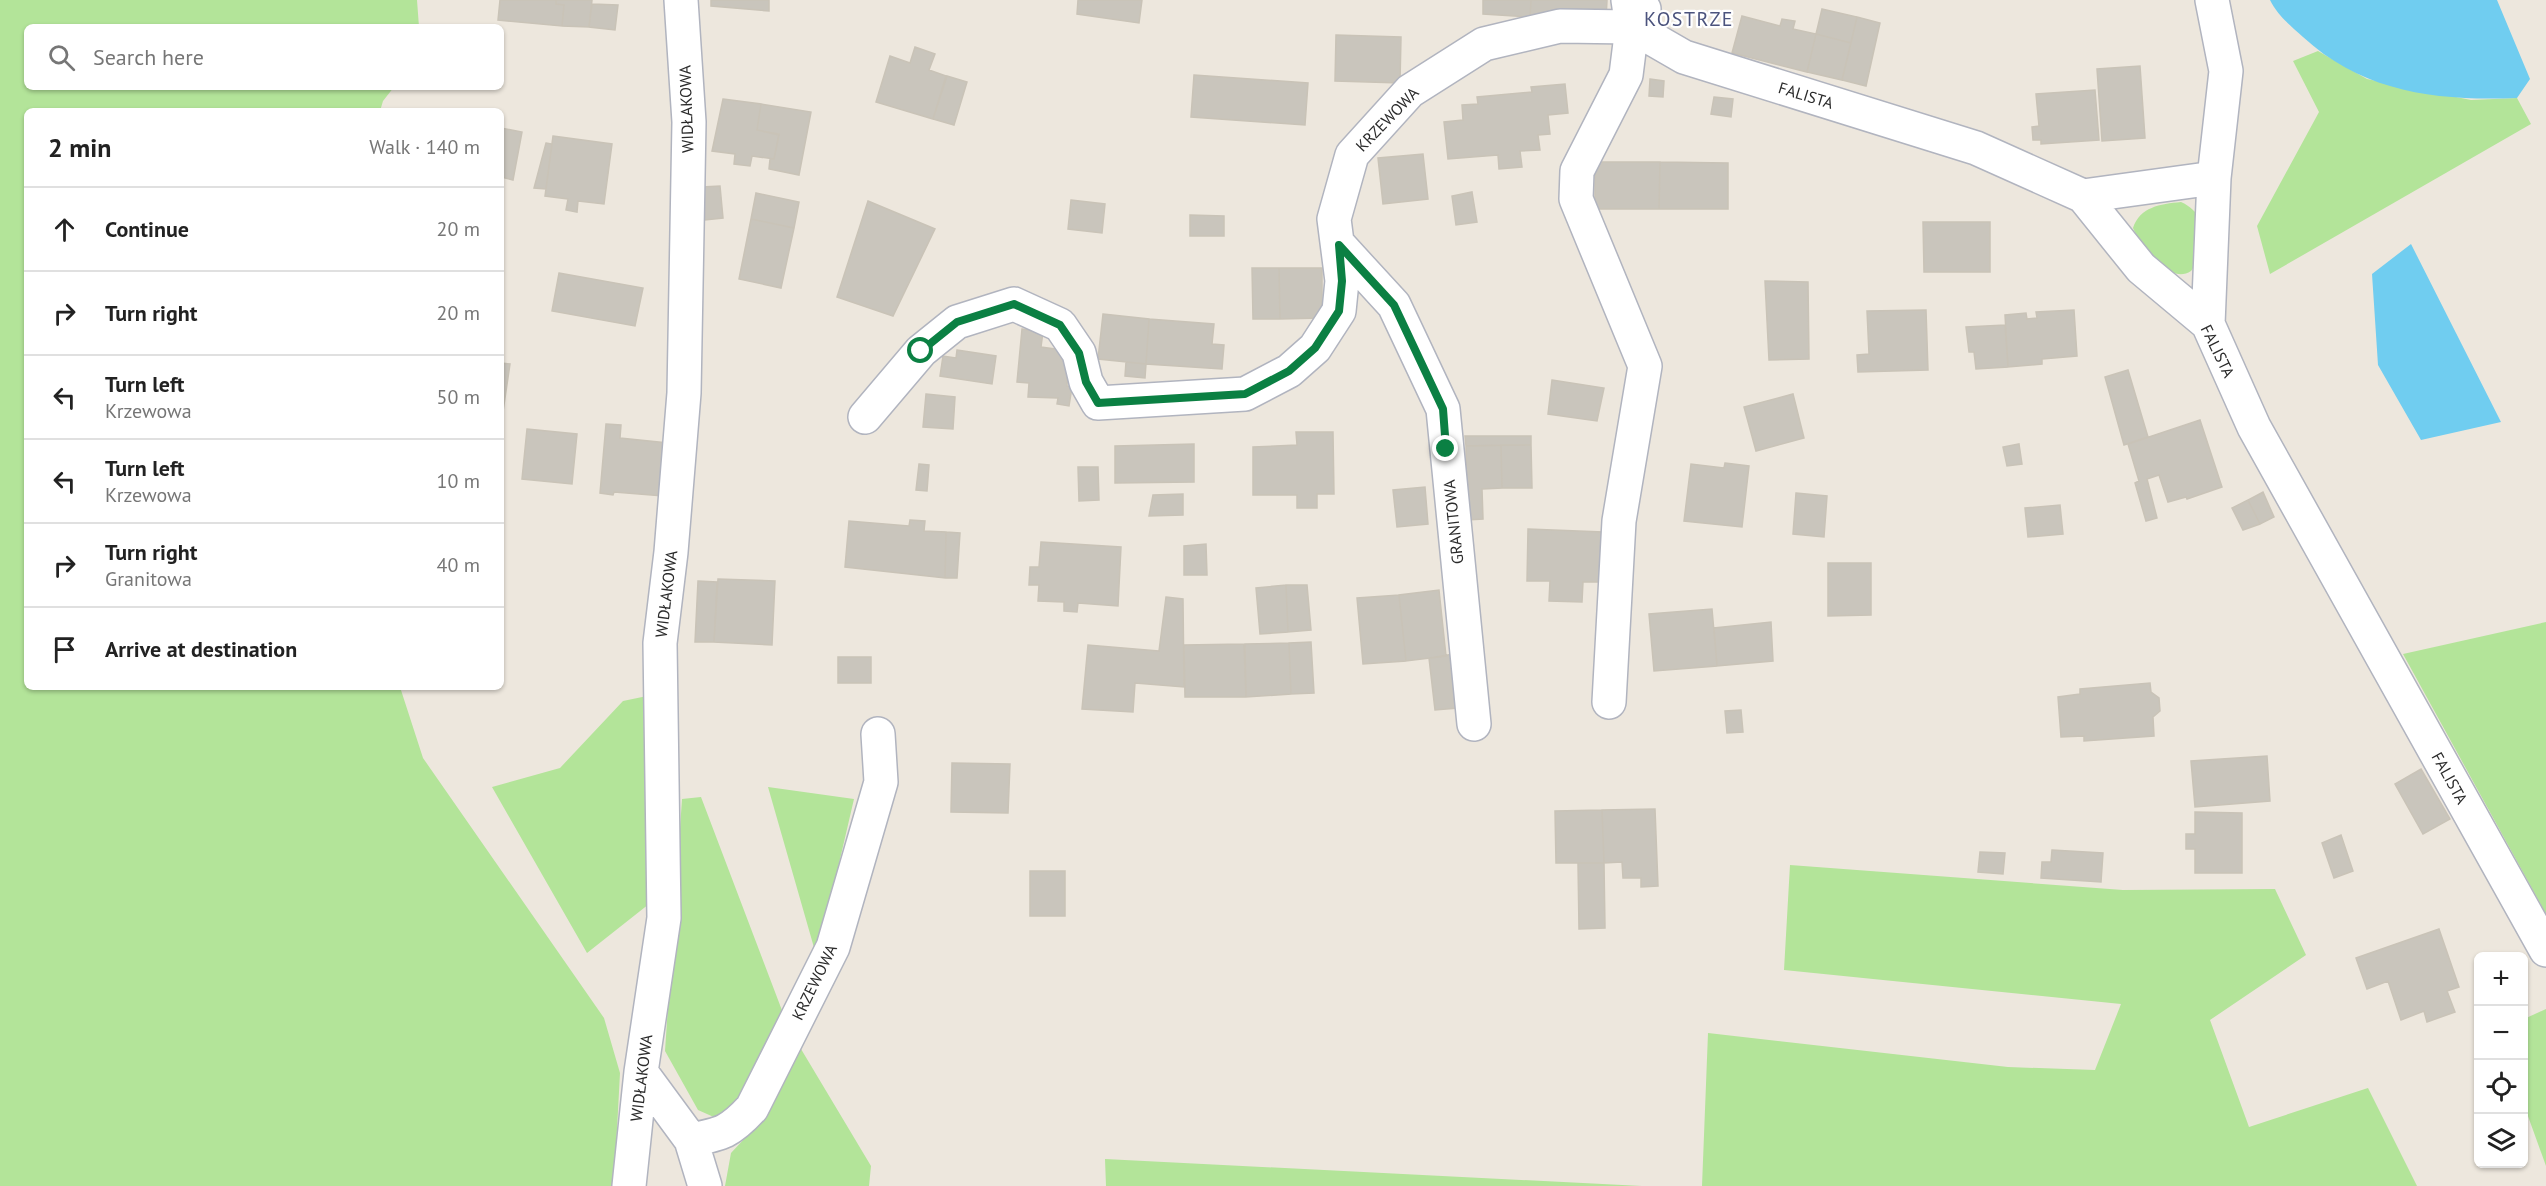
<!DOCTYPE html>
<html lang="en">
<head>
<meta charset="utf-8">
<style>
  body { margin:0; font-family:"PT Sans",sans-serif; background:#f6f6f6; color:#222 }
  .controls { position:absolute; right:18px; bottom:18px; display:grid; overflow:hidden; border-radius:9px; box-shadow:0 2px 4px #0004 }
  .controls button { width:54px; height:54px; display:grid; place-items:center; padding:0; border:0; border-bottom:2px solid #e0e0e0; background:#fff; color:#222; font:30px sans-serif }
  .stop { position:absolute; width:18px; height:18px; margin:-14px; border:4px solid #0b8043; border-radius:50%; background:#fff }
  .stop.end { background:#0b8043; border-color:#fff; box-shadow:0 2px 6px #0008 }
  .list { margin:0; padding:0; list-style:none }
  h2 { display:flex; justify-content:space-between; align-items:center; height:78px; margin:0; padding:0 24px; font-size:26px }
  h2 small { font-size:20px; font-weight:400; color:#767676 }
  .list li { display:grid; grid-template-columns:39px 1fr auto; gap:18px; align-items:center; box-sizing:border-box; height:84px; padding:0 24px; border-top:2px solid #e0e0e0 }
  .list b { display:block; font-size:22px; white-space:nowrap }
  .list p { margin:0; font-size:20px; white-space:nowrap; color:#767676 }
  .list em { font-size:20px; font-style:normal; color:#767676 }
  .icon { flex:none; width:33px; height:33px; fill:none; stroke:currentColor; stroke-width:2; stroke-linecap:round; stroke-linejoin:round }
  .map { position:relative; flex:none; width:2546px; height:1186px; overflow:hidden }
  .search { position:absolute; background:#fff; box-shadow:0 2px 4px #0004; left:24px; top:24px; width:480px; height:66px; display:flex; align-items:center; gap:15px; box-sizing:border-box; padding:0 21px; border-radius:9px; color:#767676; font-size:22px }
  .panel { position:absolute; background:#fff; box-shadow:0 2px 4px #0004; left:24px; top:108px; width:480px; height:582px; border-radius:9px }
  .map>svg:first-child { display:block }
  .green { fill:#b3e499 }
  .water { fill:#70cdf0 }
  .building { fill:#c9c5bc; stroke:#c9c3b7; stroke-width:1.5 }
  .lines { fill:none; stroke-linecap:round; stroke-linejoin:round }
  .minor-casing { stroke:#b1b4bf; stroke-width:36 }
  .minor { stroke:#fff; stroke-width:33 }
  .route { stroke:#0b8043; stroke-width:8 }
  .labels { text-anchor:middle; stroke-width:4.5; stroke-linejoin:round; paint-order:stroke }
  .street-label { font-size:16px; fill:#2b2b2b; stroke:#fff }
  .quarter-label { font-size:20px; letter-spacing:1.5px; fill:#4b537d; stroke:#fff }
</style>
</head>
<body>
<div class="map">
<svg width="2546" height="1186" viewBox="0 0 2546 1186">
  <rect width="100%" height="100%" fill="#ede7dd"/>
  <path class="green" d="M 0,0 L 417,0 L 419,27 L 27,27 L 27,87 L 394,87 L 383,101 L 380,111 L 27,111 L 27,687 L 400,687 L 423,758 L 604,1018 L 620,1073 L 614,1186 L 0,1186 Z
    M 2318,51 L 2367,79 L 2471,100 L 2517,98 L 2531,124 L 2270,274 L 2257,226 L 2319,112 L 2293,61 Z
    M 2181,202 C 2190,206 2197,212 2200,221 C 2202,229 2197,266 2191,271 C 2169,286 2140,245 2133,228 C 2140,207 2160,204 2181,202 Z
    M 2546,622 L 2546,914 L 2403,654 Z
    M 647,696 L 649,904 L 587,953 L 492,787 L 560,768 L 623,701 Z
    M 768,787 L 854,799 L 817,958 Z
    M 701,797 L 783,1013 L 740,1102 L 716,1118 L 698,1110 L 665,1051 L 682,799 Z
    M 1790,865 L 2123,890 L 2275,889 L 2306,955 L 2210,1020 L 2249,1127 L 2368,1088 L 2417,1186 L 1702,1186 L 1708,1033 L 2008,1067 L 2095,1070 L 2121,1004 L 1784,970 Z
    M 2546,1009 L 2546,1166 L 2524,1105 L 2524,1019 Z
    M 801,1049 L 871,1166 L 869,1186 L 725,1186 L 731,1153 L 760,1122 Z
    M 1105,1159 L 1642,1186 L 1106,1186 Z"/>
  <path class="water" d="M 2270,0 L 2497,0 L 2530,79 L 2517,98 C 2438,101 2364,93 2303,37 C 2290,25 2278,16 2270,0 Z
    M 2411,244 L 2501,422 L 2421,440 L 2378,365 L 2372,274 Z"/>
  <path class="building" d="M 500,0 L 556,0 L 556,4 L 564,5 L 562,26 L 498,20 Z
    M 556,0 L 592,0 L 589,27 L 562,26 L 564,5 L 556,4 Z
    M 711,0 L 769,0 L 769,11 L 711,6 Z
    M 1078,0 L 1142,0 L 1139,23 L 1077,14 Z
    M 1483,0 L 1531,0 L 1530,17 L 1483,14 Z
    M 1531,0 L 1607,0 L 1606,20 L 1530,17 Z
    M 592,4 L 618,5 L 615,30 L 589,27 Z
    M 1822,9 L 1857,17 L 1851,43 L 1816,34 Z
    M 1742,16 L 1780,26 L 1782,19 L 1795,21 L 1793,29 L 1816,34 L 1807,72 L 1732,53 Z
    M 1857,17 L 1880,23 L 1866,86 L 1842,80 Z
    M 1816,34 L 1851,43 L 1842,80 L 1807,72 Z
    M 1336,35 L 1401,37 L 1400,83 L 1335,81 Z
    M 915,47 L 935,54 L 929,70 L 946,76 L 933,119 L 876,102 L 890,56 L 910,63 Z
    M 2140,66 L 2145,138 L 2102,141 L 2097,69 Z
    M 1194,75 L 1308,83 L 1305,125 L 1191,117 Z
    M 947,76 L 967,82 L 954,125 L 933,119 Z
    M 1650,79 L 1664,81 L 1663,97 L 1649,96 Z
    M 1565,84 L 1568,113 L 1548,115 L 1550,134 L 1538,135 L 1540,150 L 1520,151 L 1522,167 L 1499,169 L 1498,155 L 1448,159 L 1444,122 L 1463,120 L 1462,105 L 1478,104 L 1477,97 L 1532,92 L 1531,87 Z
    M 2095,90 L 2099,140 L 2041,144 L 2041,140 L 2033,140 L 2032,127 L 2039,126 L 2036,94 Z
    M 1714,97 L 1733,99 L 1731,117 L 1711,114 Z
    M 723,99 L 761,104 L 757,130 L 779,135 L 774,159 L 752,156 L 750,166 L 734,164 L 735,154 L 712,151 Z
    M 761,104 L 811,112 L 799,175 L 769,169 L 770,159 L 774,159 L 779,134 L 757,130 Z
    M 501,128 L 522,132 L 513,180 L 501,177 Z
    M 553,136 L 612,144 L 604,204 L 578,201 L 577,212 L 566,210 L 568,199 L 545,196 Z
    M 546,143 L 552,144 L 546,189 L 534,188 Z
    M 1423,154 L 1428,199 L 1383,204 L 1378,158 Z
    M 1595,162 L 1660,162 L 1659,209 L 1595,209 Z
    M 1660,162 L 1728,163 L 1728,209 L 1659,209 Z
    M 720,186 L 723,218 L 705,220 L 702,187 Z
    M 1472,192 L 1477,222 L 1456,225 L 1452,196 Z
    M 756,193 L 799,202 L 794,228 L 751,219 Z
    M 1071,200 L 1105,204 L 1102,233 L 1068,229 Z
    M 868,201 L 935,229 L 893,316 L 837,297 Z
    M 1190,215 L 1224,216 L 1224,236 L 1190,236 Z
    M 751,219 L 794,228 L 781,288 L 739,279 Z
    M 1923,222 L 1990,222 L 1990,272 L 1924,272 Z
    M 1252,268 L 1279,268 L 1280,319 L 1253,319 Z
    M 1279,268 L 1322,268 L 1322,318 L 1280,319 Z
    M 559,273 L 643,288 L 635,326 L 552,311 Z
    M 1765,281 L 1808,282 L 1809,359 L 1769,360 Z
    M 1926,310 L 1928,370 L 1858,372 L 1857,355 L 1869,354 L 1867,311 Z
    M 2074,310 L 2077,356 L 2042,359 L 2042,364 L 2008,367 L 2005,315 L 2026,313 L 2027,319 L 2037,318 L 2036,312 Z
    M 1103,314 L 1149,319 L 1146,364 L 1098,359 Z
    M 1149,319 L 1214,324 L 1212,344 L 1224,345 L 1222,369 L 1146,364 Z
    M 2005,325 L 2008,367 L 1976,369 L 1974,352 L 1969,352 L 1966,327 Z
    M 1022,329 L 1043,332 L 1041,347 L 1069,351 L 1067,386 L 1072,387 L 1069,406 L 1057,404 L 1058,398 L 1028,397 L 1029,383 L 1017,382 Z
    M 957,350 L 996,356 L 992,384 L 940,376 L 943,356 L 956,358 Z
    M 1126,362 L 1146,364 L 1145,378 L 1125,376 Z
    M 501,363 L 510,364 L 501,425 Z
    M 2128,370 L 2148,437 L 2124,445 L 2105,377 Z
    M 1552,380 L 1604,388 L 1597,421 L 1548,414 Z
    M 926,394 L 955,397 L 953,429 L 923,427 Z
    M 1793,394 L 1804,438 L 1756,451 L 1744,407 Z
    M 2200,420 L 2222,487 L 2187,499 L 2186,497 L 2168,502 L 2159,475 L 2147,479 L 2157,518 L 2146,521 L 2135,483 L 2139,481 L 2128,444 Z
    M 606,424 L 621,425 L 620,438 L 668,443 L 663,496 L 614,492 L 613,495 L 600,493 Z
    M 527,429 L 577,434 L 572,484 L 522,479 Z
    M 1296,432 L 1333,432 L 1334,494 L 1317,494 L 1317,508 L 1297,508 L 1297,495 L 1253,495 L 1253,447 L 1297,445 Z
    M 1465,436 L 1531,436 L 1531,445 L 1466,446 Z
    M 1194,444 L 1194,482 L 1115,483 L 1115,446 Z
    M 2019,444 L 2022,464 L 2007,466 L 2003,447 Z
    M 1501,445 L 1531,445 L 1532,488 L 1502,488 Z
    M 1501,445 L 1502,488 L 1482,489 L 1483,519 L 1467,520 L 1466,446 Z
    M 1725,463 L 1749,466 L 1742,527 L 1684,521 L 1691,464 L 1724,468 Z
    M 919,464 L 929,465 L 927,491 L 916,490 Z
    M 1078,467 L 1098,467 L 1099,500 L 1079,501 Z
    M 1425,487 L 1428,524 L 1397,527 L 1393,490 Z
    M 2263,492 L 2274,517 L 2260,524 L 2248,500 Z
    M 1796,493 L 1827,496 L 1824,537 L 1793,534 Z
    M 1183,494 L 1183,515 L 1149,516 L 1153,495 Z
    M 2248,500 L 2260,524 L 2243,530 L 2232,508 Z
    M 2060,505 L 2063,534 L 2028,537 L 2025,508 Z
    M 910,520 L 925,521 L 924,531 L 946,532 L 945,578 L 845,567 L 849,521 L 909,526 Z
    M 1528,529 L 1603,532 L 1603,582 L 1583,582 L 1582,602 L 1549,601 L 1550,581 L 1527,581 Z
    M 946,532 L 960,533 L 957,578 L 945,578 Z
    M 1041,542 L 1121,547 L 1118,606 L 1078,603 L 1077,612 L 1064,611 L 1064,602 L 1038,601 L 1039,585 L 1029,585 L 1030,567 L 1039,567 Z
    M 1206,544 L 1207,575 L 1184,575 L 1184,546 Z
    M 1828,563 L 1871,563 L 1871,615 L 1828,616 Z
    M 718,579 L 775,581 L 772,645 L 714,642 Z
    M 698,581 L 717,582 L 714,642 L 695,642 Z
    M 1286,585 L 1307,585 L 1311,630 L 1288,632 Z
    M 1286,585 L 1288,632 L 1260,634 L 1256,588 Z
    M 1439,590 L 1446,656 L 1406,661 L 1399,595 Z
    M 1399,595 L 1406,661 L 1363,664 L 1357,598 Z
    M 1166,597 L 1183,599 L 1184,687 L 1135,683 L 1133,712 L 1082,709 L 1088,645 L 1159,651 Z
    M 1712,609 L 1717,666 L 1654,671 L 1649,614 Z
    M 1771,622 L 1773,661 L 1717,666 L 1714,628 Z
    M 1311,642 L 1314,693 L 1291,694 L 1289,643 Z
    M 1289,643 L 1291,694 L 1246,697 L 1245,644 Z
    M 1244,644 L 1246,697 L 1185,697 L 1184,645 Z
    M 1453,654 L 1458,708 L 1435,710 L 1429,658 Z
    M 838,657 L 871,657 L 871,683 L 838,683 Z
    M 2150,683 L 2151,692 L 2159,698 L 2160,711 L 2153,717 L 2154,736 L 2084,741 L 2084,736 L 2061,737 L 2058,697 L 2080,694 L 2080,689 Z
    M 1741,710 L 1743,732 L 1727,733 L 1725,711 Z
    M 2267,756 L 2270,801 L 2195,807 L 2191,761 Z
    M 952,763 L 1010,764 L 1008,813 L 951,812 Z
    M 2421,769 L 2450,819 L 2423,834 L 2395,784 Z
    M 1655,809 L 1658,886 L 1641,887 L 1641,878 L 1623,878 L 1622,862 L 1604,863 L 1602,810 Z
    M 1602,810 L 1604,863 L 1556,863 L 1555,811 Z
    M 2195,812 L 2242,813 L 2242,873 L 2195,873 L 2195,849 L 2186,849 L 2186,834 L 2195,834 Z
    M 2341,835 L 2353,871 L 2334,878 L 2322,843 Z
    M 2052,850 L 2103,853 L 2101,882 L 2041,878 L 2042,862 L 2051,862 Z
    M 1980,852 L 2005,853 L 2003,874 L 1978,872 Z
    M 1578,863 L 1604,863 L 1605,928 L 1579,929 Z
    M 1030,871 L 1065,871 L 1065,916 L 1030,916 Z
    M 2439,929 L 2459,987 L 2447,991 L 2455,1012 L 2427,1022 L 2424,1011 L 2401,1020 L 2388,981 L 2367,989 L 2356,958 Z"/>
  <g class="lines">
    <defs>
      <path id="minor" d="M 1628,0 L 1632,27 L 1684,57 L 1976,148 L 2083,196 L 2141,268 L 2208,324 L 2254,427 L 2546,950
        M 2083,196 L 2214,178
        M 1339,245 L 1394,305 L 1443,409 L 1474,724
        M 2208,324 L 2214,178 L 2226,71 L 2212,0
        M 865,417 L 921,351 L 957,322 L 1014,304 L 1060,325 L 1079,353 L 1086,382 L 1098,403 L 1245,394 L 1289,371 L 1315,348 L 1339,311 L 1342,281 L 1334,219 L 1352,155 L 1410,91 L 1484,44 L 1560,26 L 1632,27 L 1644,9
        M 1609,702 L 1619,521 L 1645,366 L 1576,199 L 1577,171 L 1626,75 L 1632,27
        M 641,1072 L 691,1140 L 705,1186
        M 691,1140 C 722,1134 730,1132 752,1108 L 833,947 L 881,782 L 878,734
        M 629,1186 L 641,1072 L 664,918 L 660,643 L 671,552 L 684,393 L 689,122 L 681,0"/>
    </defs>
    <use href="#minor" class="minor-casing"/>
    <use href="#minor" class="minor"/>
  </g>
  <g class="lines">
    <path class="route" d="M 921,351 L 957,322 L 1014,304 L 1060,325 L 1079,353 L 1086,382 L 1098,403 L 1245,394 L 1289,371 L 1315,348 L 1339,311 L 1342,281 L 1339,245 L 1394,305 L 1443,409 L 1446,449"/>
  </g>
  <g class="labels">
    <g class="street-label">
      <text transform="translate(1806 95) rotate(17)" y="6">FALISTA</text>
      <text transform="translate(686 109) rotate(-92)" y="6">WIDŁAKOWA</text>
      <text transform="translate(1387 119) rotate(-46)" y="6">KRZEWOWA</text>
      <text transform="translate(2218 351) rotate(64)" y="6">FALISTA</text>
      <text transform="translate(1453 522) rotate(-96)" y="6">GRANITOWA</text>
      <text transform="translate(666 594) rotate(-83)" y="6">WIDŁAKOWA</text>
      <text transform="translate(2450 778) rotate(61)" y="6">FALISTA</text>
      <text transform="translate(814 982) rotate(-64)" y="6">KRZEWOWA</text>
      <text transform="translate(641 1078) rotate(-83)" y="6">WIDŁAKOWA</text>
    </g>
    <g class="quarter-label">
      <text x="1689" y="26">KOSTRZE</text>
    </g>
  </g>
</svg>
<div class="controls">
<button>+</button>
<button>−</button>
<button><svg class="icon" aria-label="locate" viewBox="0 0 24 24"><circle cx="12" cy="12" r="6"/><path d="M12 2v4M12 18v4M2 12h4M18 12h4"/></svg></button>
<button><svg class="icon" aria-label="layers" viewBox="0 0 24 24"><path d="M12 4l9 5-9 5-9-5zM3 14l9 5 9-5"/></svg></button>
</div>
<div class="stop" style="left:921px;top:351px"></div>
<div class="stop end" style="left:1446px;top:449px"></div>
<div class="search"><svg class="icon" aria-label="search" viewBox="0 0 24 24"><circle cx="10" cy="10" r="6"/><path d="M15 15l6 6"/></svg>Search here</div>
<section class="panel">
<h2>2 min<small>Walk · 140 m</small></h2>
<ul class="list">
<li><svg class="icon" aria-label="ahead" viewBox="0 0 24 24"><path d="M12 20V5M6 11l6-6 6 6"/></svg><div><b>Continue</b></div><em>20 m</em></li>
<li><svg class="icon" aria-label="right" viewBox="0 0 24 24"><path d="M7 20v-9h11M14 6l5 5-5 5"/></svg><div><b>Turn right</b></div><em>20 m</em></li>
<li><svg class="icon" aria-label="left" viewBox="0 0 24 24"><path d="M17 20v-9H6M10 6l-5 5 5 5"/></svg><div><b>Turn left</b><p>Krzewowa</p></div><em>50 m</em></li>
<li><svg class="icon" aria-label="left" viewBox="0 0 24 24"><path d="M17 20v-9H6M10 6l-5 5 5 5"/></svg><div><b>Turn left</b><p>Krzewowa</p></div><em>10 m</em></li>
<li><svg class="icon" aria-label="right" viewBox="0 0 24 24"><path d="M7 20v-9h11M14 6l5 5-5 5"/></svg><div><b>Turn right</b><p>Granitowa</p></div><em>40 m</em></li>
<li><svg class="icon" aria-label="arrive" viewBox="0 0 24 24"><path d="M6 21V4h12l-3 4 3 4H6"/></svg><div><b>Arrive at destination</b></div></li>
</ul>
</section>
</div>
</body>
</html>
